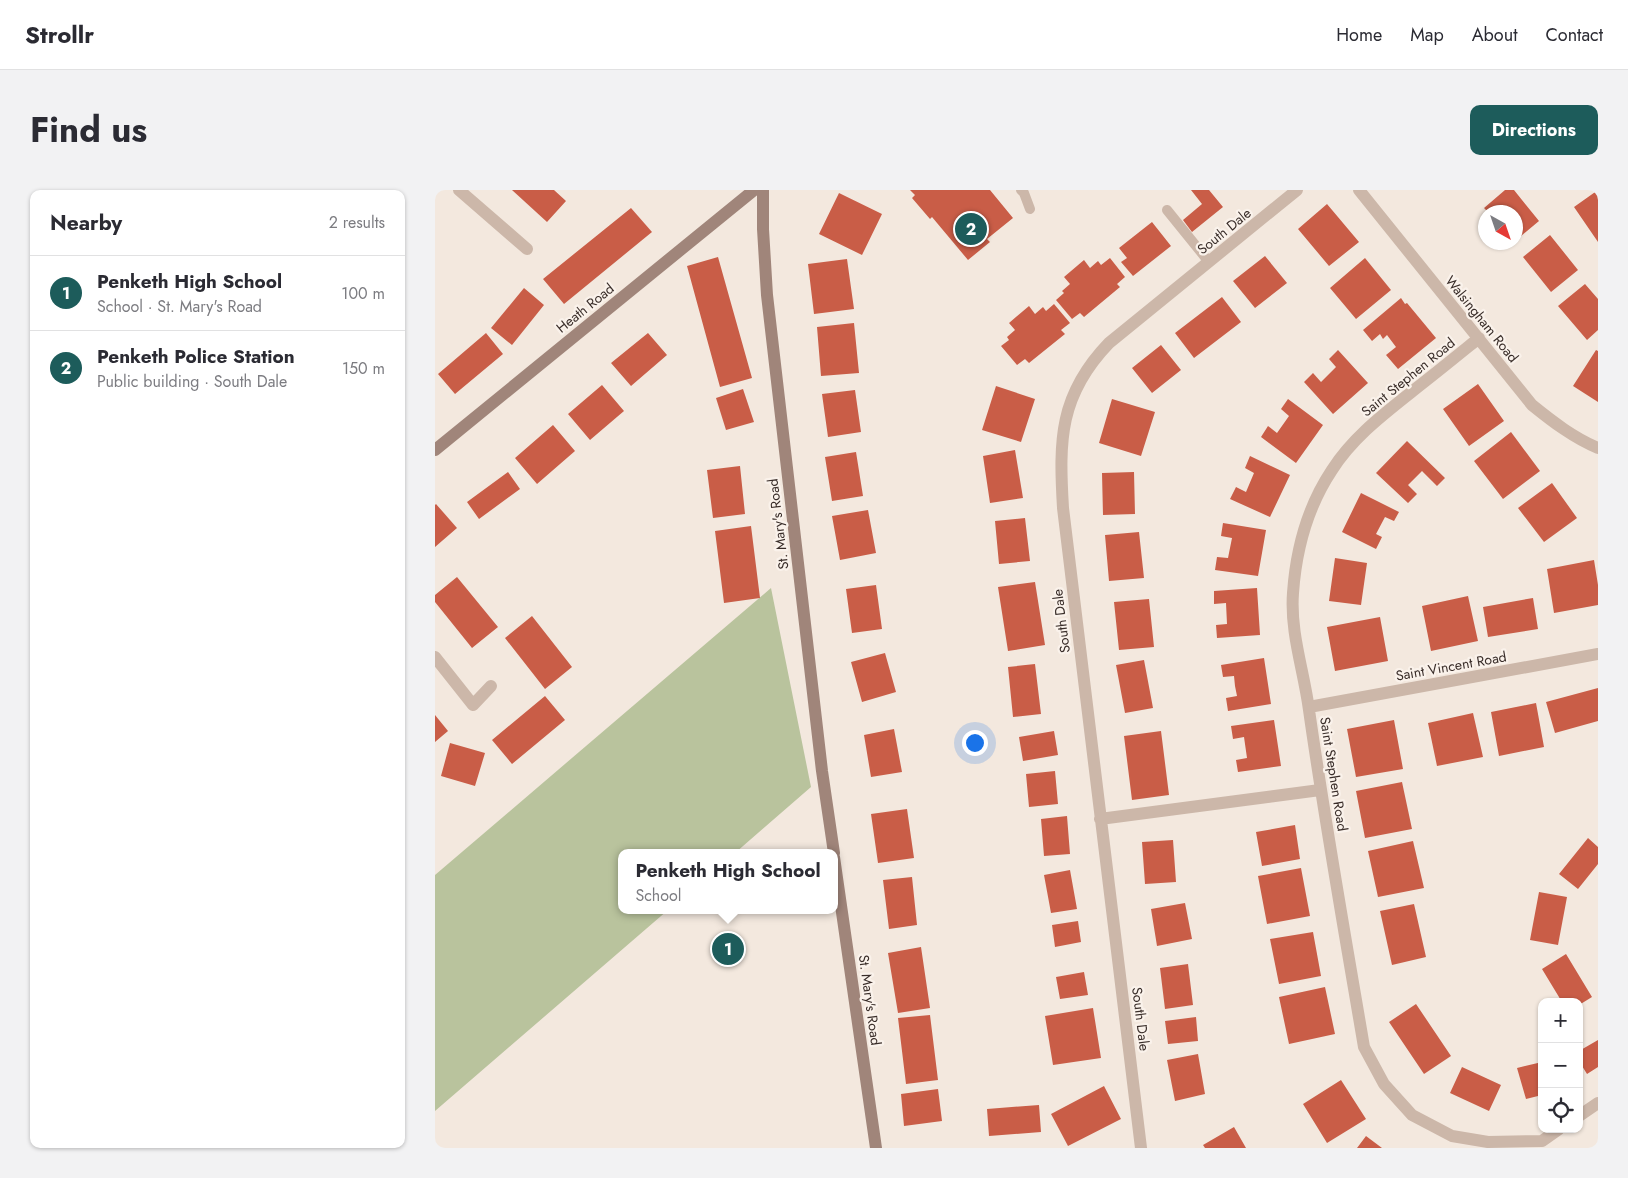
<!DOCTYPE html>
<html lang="en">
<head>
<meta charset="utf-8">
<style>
  body { margin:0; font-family:Jost,sans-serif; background:#f2f2f3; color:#2b2b33 }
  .controls { position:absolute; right:15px; bottom:15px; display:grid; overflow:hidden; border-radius:10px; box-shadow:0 1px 4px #0004 }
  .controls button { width:45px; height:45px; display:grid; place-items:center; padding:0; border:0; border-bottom:1px solid #e1e1e2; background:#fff; color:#2b2b33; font:25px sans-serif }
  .compass { position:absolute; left:1043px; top:15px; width:45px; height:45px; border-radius:50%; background:#fff; box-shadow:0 1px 4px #0004; rotate:140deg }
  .you { position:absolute; left:539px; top:552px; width:18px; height:18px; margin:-12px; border:4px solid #fff; border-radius:50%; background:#1a73e8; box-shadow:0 0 0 8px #1a73e833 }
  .badge { display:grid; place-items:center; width:32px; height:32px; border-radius:50%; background:#1d5c5b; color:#fff; font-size:16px; font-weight:700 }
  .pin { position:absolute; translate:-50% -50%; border:2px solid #fff; box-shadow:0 1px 5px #0006 }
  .popup { position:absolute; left:183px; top:659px; width:220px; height:65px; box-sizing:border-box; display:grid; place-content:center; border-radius:10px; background:#fff; filter:drop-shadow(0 1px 4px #0005); font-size:16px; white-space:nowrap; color:#7c7c81 }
  .popup b { font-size:19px; color:#2b2b33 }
  .popup::after { content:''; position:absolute; left:50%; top:100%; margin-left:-10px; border:10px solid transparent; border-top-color:#fff }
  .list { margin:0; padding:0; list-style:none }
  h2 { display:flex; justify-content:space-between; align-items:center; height:65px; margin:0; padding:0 20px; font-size:21px }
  h2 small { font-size:16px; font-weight:400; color:#7c7c81 }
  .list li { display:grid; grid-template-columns:32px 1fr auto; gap:15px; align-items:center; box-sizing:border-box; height:75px; padding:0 20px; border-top:1px solid #e1e1e2 }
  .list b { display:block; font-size:19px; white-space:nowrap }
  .list p { margin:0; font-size:16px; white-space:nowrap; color:#7c7c81 }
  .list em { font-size:16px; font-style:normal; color:#7c7c81 }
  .icon { flex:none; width:28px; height:28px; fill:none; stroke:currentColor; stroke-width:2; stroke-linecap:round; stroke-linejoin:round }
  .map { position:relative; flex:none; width:1163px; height:958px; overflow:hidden; border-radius:10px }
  header { display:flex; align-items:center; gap:30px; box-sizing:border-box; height:70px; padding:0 25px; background:#fff; border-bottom:1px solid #e1e1e2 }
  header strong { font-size:24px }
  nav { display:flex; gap:28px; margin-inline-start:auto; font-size:18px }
  .intro { display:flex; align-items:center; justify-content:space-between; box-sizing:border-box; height:120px; padding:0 30px }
  h1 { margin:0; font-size:35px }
  .button { padding:12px 22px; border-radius:10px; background:#1d5c5b; color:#fff; font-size:18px; font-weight:700 }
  main { display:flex; gap:30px; padding:0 30px }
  aside { flex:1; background:#fff; border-radius:10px; box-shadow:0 1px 4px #0004 }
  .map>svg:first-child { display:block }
  .green { fill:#b9c39d }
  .building { fill:#c95d47 }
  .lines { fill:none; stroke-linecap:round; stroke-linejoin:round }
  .lane { stroke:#ccb7a9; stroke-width:10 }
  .street { stroke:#ccb7a9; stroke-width:12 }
  .secondary { stroke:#a0857a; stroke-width:12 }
  .labels { text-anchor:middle; stroke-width:4.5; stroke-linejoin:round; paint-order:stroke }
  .street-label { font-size:14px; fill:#392d29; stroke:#faf2eb }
</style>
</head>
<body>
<header>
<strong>Strollr</strong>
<nav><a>Home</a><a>Map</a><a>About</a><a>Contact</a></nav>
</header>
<div class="intro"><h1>Find us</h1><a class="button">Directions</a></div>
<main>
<aside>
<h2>Nearby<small>2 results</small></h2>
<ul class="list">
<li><span class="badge">1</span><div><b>Penketh High School</b><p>School · St. Mary's Road</p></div><em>100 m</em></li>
<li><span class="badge">2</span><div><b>Penketh Police Station</b><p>Public building · South Dale</p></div><em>150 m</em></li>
</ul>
</aside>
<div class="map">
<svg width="1163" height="958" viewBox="0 0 1163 958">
  <rect width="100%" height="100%" fill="#f3e8de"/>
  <path class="green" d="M 336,398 L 376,597 L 300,663 L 187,663 L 187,720 L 233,720 L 0,921 L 0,685 Z"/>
  <path class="building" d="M 77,0 L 119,0 L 131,11 L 112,32 Z
    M 475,0 L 555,0 L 578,28 L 552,49 L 555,52 L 533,70 L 497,27 L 495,29 L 477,8 L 480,5 Z
    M 756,0 L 774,0 L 788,17 L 757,42 L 748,30 L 767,14 Z
    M 1070,0 L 1079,0 L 1104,31 L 1080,51 L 1080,22 L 1053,22 L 1049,18 Z
    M 1163,0 L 1163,52 L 1139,17 Z
    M 404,3 L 447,24 L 427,65 L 384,44 Z
    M 892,14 L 924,52 L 894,76 L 863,39 Z
    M 196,18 L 217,42 L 129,114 L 108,89 Z
    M 717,32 L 736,56 L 698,86 L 686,72 L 692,68 L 684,58 Z
    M 1115,45 L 1143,80 L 1116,102 L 1088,67 Z
    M 830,66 L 852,93 L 820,118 L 798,91 Z
    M 283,67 L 317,188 L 285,197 L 252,76 Z
    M 675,68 L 690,87 L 682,94 L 685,97 L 649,127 L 645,123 L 637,129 L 621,110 L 629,103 L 627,101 L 635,94 L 629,87 L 649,70 L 655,78 L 663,71 L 666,75 Z
    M 930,68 L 956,100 L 921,129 L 895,98 Z
    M 412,69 L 419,119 L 379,124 L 373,74 Z
    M 1150,94 L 1163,109 L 1163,140 L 1152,150 L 1123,116 Z
    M 89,98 L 109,115 L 77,155 L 56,138 Z
    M 787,107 L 806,132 L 759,168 L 740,143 Z
    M 966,108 L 970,114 L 972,113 L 1001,148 L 963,179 L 951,165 L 961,157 L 952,145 L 948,149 L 945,144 L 937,151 L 928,140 Z
    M 619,114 L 635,133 L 626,140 L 630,144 L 594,173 L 590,169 L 582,175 L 566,156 L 574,150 L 572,147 L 580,140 L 574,133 L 594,116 L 600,124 L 608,117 L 611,121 Z
    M 419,133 L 424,183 L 386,186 L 382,137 Z
    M 51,143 L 68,164 L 20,204 L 3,184 Z
    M 213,143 L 232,165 L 196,196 L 176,173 Z
    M 726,155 L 746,180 L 717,203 L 697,178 Z
    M 903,160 L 933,193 L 898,224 L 869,192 L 878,183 L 886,192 L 901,177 L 894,169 Z
    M 1161,160 L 1163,161 L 1163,212 L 1138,196 Z
    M 1043,194 L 1069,231 L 1034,256 L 1008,219 Z
    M 167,195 L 189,221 L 155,250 L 133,224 Z
    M 561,196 L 600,209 L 586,252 L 547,240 Z
    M 308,199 L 319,232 L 291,240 L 281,208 Z
    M 420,200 L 426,242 L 393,247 L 387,204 Z
    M 677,209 L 720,222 L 706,266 L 664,253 Z
    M 853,209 L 888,235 L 861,273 L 826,247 L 833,236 L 842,243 L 854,226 L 846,219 Z
    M 118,235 L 140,261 L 102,294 L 80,268 Z
    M 1076,242 L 1105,281 L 1068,309 L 1039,271 Z
    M 972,251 L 1010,288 L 1002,296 L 987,281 L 973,295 L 982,304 L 973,313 L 941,283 Z
    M 580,260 L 588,308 L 555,313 L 548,266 Z
    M 421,262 L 428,306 L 397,311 L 390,267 Z
    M 815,266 L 855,285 L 835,327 L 795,309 L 801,297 L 811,302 L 819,283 L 810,278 Z
    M 305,276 L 310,324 L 278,328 L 272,280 Z
    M 73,282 L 85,299 L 44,329 L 32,312 Z
    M 699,282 L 700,324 L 668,325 L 667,283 Z
    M 1117,293 L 1142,328 L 1109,352 L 1083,318 Z
    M 926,303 L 964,322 L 959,331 L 950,327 L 941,344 L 947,347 L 941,359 L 907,342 Z
    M 1,314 L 22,338 L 0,357 L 0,315 Z
    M 433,320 L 441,363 L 405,370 L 397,326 Z
    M 590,328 L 595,371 L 564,374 L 560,331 Z
    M 788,333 L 831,340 L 823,386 L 780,380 L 782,367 L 793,368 L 797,348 L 786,346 Z
    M 316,336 L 325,408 L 289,413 L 280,341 Z
    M 704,342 L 709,388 L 674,391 L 670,345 Z
    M 900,368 L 932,373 L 926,415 L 894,411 Z
    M 1159,370 L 1163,395 L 1163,415 L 1119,423 L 1112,379 Z
    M 22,387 L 63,437 L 37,458 L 0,412 L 0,405 Z
    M 600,392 L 610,455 L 573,461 L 563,397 Z
    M 441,395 L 447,439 L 417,443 L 411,399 Z
    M 822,398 L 825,445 L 782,448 L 781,435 L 792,434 L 791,413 L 779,414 L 779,401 Z
    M 1033,406 L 1043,451 L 996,461 L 987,416 Z
    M 1098,408 L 1103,439 L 1053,447 L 1048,417 Z
    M 714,409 L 719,457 L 684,460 L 679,412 Z
    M 97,426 L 137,477 L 110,499 L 70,448 Z
    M 945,427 L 953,471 L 900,481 L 892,437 Z
    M 450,463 L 461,502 L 427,512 L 416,472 Z
    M 829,468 L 836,514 L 793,521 L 791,508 L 802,506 L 800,496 L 799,486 L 788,487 L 786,475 Z
    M 709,470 L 718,518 L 690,523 L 681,475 Z
    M 600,474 L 606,524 L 578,527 L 573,477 Z
    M 1163,498 L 1163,531 L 1120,543 L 1111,512 Z
    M 110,506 L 130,530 L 77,574 L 57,550 Z
    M 1101,513 L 1109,557 L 1064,566 L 1056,522 Z
    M 1038,523 L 1048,567 L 1002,576 L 993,533 Z
    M 0,525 L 13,541 L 0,552 Z
    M 839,530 L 846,576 L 803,582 L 801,570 L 812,568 L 809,547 L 798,549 L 796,536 Z
    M 959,530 L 968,579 L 921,587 L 912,539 Z
    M 459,539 L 467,582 L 436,587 L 429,545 Z
    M 619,541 L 623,565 L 588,571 L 584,547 Z
    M 726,541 L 734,605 L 697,610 L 689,546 Z
    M 15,553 L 50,563 L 40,596 L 6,586 Z
    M 620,581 L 623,614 L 594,617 L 591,584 Z
    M 967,592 L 977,639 L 930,648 L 921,601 Z
    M 472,619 L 479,668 L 443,673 L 436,624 Z
    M 632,626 L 635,664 L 609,666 L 606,629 Z
    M 860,635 L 865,669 L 827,676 L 821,642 Z
    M 1153,648 L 1163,657 L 1163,674 L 1143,699 L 1124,684 Z
    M 738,650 L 741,692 L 710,694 L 707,652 Z
    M 978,651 L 989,698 L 943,707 L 933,661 Z
    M 866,678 L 875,726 L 832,734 L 823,686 Z
    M 635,680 L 642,719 L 616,723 L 609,685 Z
    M 477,687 L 482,735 L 454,739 L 448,690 Z
    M 1104,702 L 1132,707 L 1123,755 L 1095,750 Z
    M 750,713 L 757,749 L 722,756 L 716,719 Z
    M 979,714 L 991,767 L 957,775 L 945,721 Z
    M 643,731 L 646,752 L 620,757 L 617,735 Z
    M 878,742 L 886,786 L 844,794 L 835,749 Z
    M 486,757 L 495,818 L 463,823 L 453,763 Z
    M 1131,764 L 1157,807 L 1144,815 L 1144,812 L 1127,812 L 1107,779 Z
    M 753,774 L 758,815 L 730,819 L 725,778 Z
    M 649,782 L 653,805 L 625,809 L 621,787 Z
    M 890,797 L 900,844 L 854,854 L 844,807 Z
    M 981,814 L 1016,866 L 989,884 L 954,832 Z
    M 658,818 L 666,868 L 618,875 L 610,826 Z
    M 495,825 L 503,890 L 471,894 L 463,828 Z
    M 761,827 L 763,851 L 733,854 L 730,831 Z
    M 1163,850 L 1163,877 L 1152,884 L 1144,871 L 1144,861 Z
    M 763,864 L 770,904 L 740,911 L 732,870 Z
    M 1107,872 L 1107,905 L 1091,909 L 1082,878 Z
    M 1027,877 L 1066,895 L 1054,921 L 1015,903 Z
    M 906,890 L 931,929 L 892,953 L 868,914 Z
    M 669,896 L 686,929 L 633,956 L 616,924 Z
    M 503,899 L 507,931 L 469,936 L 466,904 Z
    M 604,915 L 606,942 L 554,946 L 552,919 Z
    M 799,937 L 811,958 L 770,958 L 768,955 Z
    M 931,946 L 947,958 L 922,958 Z"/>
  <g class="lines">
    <path class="lane" d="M 586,0 L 589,3 L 595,19
      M 732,20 L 774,72"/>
    <path class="street" d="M 24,0 L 92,59
      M 924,0 L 1097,215 C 1118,232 1139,248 1163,258
      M 1044,148 C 1023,165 1001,183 979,200 C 949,224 918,247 897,280 C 873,316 861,360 858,403 C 855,443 869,481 874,520 C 890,633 910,745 929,857 L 949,894 L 977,925 L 1017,946 L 1053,952 L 1107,951 L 1124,939
      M 0,467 L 38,515 L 56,496
      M 874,517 L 1163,464
      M 665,629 L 885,600
      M 1144,926 L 1163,913
      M 706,958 L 628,318 C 624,250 624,205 674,153 L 862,0"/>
    <path class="secondary" d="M 328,0 L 328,39 L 332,105 L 387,581 L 399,663
      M 0,260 L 319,0
      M 399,667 L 441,958"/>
  </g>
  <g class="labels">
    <g class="street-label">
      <text transform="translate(789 41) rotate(-39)" y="5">South Dale</text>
      <text transform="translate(150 118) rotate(-39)" y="5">Heath Road</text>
      <text transform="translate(1047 129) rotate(51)" y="5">Walsingham Road</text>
      <text transform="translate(973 187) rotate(-39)" y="5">Saint Stephen Road</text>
      <text transform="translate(343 334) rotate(-97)" y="5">St. Mary's Road</text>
      <text transform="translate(626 431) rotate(-97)" y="5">South Dale</text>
      <text transform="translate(1016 476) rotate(-10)" y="5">Saint Vincent Road</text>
      <text transform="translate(899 584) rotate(81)" y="5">Saint Stephen Road</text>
      <text transform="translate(435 810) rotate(82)" y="5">St. Mary's Road</text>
      <text transform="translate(706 829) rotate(83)" y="5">South Dale</text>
    </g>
  </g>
</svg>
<div class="controls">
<button>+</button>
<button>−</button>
<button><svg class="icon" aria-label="locate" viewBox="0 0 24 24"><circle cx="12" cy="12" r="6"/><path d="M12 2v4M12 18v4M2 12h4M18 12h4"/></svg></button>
</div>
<svg class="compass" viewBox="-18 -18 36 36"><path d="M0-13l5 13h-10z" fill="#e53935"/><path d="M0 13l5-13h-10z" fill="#7c7c81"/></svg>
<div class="you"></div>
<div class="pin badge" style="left:293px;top:759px">1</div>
<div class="popup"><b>Penketh High School</b>School</div>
<div class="pin badge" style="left:536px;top:39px">2</div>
</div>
</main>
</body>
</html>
